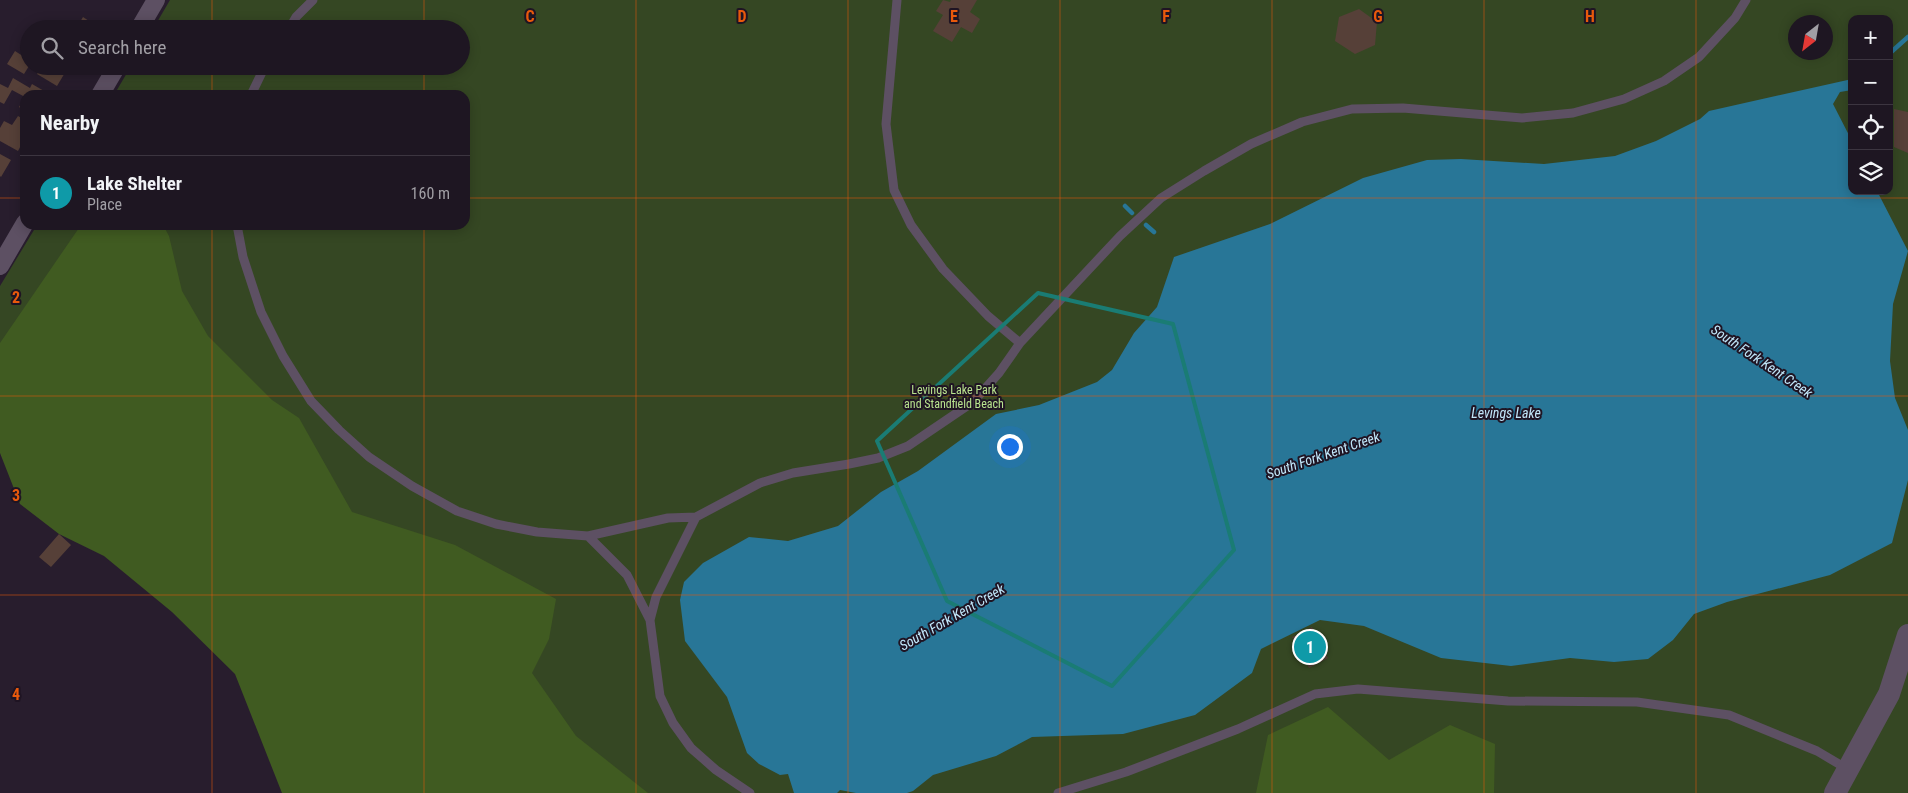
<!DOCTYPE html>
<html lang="en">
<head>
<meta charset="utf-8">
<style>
  body { margin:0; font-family:"Roboto Condensed",sans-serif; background:#261f2a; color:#f1f3f6 }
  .controls { position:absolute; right:15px; top:15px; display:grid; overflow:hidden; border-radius:10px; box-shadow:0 2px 12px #0003 }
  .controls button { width:45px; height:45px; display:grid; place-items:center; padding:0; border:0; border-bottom:1px solid #3c3540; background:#1e1622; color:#f1f3f6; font:25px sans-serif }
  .compass { position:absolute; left:1788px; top:15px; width:45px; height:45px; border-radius:50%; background:#1e1622; box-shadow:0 2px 12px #0003; rotate:211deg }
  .you { position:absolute; left:1009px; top:446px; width:18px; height:18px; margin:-12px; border:4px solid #fff; border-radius:50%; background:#1a73e8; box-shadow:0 0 0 8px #1a73e833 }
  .badge { display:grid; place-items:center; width:32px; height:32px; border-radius:50%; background:#1a73e8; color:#fff; font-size:16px; font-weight:700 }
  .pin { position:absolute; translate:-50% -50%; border:2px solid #fff; box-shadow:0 1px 5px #0006 }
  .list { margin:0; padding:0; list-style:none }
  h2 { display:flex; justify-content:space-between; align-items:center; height:65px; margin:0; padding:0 20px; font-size:21px }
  h2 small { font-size:16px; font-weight:400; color:#a19fa5 }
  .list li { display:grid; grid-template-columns:32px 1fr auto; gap:15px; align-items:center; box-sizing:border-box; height:75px; padding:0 20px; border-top:1px solid #3c3540 }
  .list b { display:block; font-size:19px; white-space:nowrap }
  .list p { margin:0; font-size:16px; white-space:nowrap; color:#a19fa5 }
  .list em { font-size:16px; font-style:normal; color:#a19fa5 }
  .icon { flex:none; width:28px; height:28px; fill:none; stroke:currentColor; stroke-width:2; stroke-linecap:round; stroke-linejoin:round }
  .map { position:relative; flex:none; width:1908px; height:793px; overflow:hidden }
  .search { position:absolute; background:#1e1622; box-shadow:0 2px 12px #0003; left:20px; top:20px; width:450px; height:55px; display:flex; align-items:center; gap:12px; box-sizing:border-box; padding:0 18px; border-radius:28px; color:#a19fa5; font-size:19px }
  .panel { position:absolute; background:#1e1622; box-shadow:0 2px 12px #0003; left:20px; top:90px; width:450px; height:140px; border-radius:15px }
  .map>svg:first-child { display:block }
  .green { fill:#354723; fill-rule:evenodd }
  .forest { fill:#405b21 }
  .water { fill:#287697 }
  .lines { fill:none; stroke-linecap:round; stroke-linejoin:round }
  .stream { stroke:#287697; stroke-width:4.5 }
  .building { fill:#564038 }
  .service { stroke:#5d5063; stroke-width:9 }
  .minor { stroke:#5d5063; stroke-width:18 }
  .tertiary { stroke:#5d5063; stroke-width:22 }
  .marked { fill:none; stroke:#1a7c74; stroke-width:4; stroke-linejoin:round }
  .grid { fill:none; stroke:#e8590c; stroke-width:1; stroke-opacity:0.55 }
  .labels { text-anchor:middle; stroke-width:4; stroke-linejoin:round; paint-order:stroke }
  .park-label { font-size:12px; fill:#b8e38e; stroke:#1f1423 }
  .water-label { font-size:14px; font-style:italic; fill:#c2e8fb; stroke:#1f1423 }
  .grid-label { font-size:16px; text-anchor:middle; font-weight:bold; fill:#e8590c; stroke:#1f1423; stroke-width:4; stroke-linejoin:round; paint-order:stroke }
</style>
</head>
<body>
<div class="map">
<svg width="1908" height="793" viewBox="0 0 1908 793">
  <rect width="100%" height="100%" fill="#281d2d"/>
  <path class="green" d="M 170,0 L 1908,0 L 1908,793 L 580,793 L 0,447 L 0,286 L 37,225 L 465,225 L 465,95 L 114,95 L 131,66 L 461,66 L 461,29 L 153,29 ZM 1852,19 L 1889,19 L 1889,191 L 1852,191 ZM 1796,22 L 1826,22 L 1826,52 L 1796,52 Z"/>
  <path class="forest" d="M 81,225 L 163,225 L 169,236 L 182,291 L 208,336 L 272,400 L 299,418 L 352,512 L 455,545 L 556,599 L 549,639 L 532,673 L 576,736 L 648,793 L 282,793 L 235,674 L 172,612 L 104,556 L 59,534 L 20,504 L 0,453 L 0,343 Z
    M 1328,707 L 1389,760 L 1450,725 L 1495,744 L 1494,793 L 1256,793 L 1268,735 Z"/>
  <path class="water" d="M 1852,79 L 1852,90 L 1840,92 L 1833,104 L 1852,141 L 1852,191 L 1877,191 L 1908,251 L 1893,304 L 1890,361 L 1895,398 L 1908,430 L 1908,480 L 1892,543 L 1830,575 L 1727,602 L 1694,614 L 1673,640 L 1648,659 L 1614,662 L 1570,658 L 1511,666 L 1441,658 L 1364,626 L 1320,620 L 1261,649 L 1252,673 L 1195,715 L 1123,734 L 1032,737 L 996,756 L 933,775 L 913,791 L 907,793 L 856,793 L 840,790 L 837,793 L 794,793 L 788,774 L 780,775 L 759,764 L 747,753 L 727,697 L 685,641 L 680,600 L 684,582 L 703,563 L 749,537 L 788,541 L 838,526 L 881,492 L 918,471 L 996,414 L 1039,405 L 1097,382 L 1112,370 L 1134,333 L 1157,307 L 1174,257 L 1270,224 L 1363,178 L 1427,160 L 1461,159 L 1544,164 L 1615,156 L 1656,141 L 1700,119 L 1709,111 Z"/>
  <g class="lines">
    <path class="stream" d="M 1889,54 L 1908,37
      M 1125,206 L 1132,213
      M 1146,225 L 1154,232"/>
  </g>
  <path class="building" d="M 943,0 L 950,2 L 951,0 L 977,0 L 970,12 L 980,19 L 972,33 L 961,27 L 952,42 L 933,31 L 943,15 L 936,11 Z
    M 1359,9 L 1377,22 L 1375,45 L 1355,54 L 1335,41 L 1339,17 Z
    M 83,17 L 95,25 L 93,29 L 76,29 Z
    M 15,51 L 29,60 L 29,66 L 24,74 L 7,64 Z
    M 42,66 L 69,66 L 57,86 L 37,74 Z
    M 13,78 L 30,88 L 32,84 L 51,95 L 25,95 L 25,111 L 19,107 L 25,97 L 12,90 L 4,104 L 0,102 L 0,84 L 8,88 Z
    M 1894,109 L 1908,112 L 1908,153 L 1894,147 Z
    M 18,116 L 25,120 L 25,138 L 18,151 L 0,141 L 0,128 L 4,121 L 12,125 Z
    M 0,154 L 11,160 L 1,177 L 0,176 Z
    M 59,534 L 71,545 L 51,567 L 39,557 Z
    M 1312,627 L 1328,658 L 1309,668 L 1292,637 Z"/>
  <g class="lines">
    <path class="service" d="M 897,0 L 886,124 L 894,190 L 911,225 L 943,269 L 988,316 L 1020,343
      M 289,29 L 296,17 L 313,0
      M 251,95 L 265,66
      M 237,225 L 243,257 L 261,312 L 283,356 L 311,401 L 339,430 L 369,457 L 412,486 L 457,511 L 496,524 L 537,532 L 588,536 L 668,518 L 696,517
      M 588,536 L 627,575 L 650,620 L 660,696 L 673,723 L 691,748 L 716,770 L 750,793
      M 650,620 L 656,597 L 696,517 L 760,483 L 793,473 L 849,464 L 878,458 L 908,446 L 973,402 L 999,373 L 1020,343 L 1120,236 L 1161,198 L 1204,171 L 1251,144 L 1302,122 L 1352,109 L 1403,108 L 1522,118 L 1573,113 L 1624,99 L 1664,81 L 1699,57 L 1735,18 L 1746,0
      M 1058,793 L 1126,772 L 1238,729 L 1315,694 L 1358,689 L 1508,701 L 1637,702 L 1729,715 L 1817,751 L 1849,770"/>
    <path class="minor" d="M 139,29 L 156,0
      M 100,95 L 117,66
      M 0,266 L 25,223"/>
    <path class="tertiary" d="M 1835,793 L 1889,694 L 1908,635"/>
  </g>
  <path class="marked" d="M 1038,293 L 1173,324 L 1234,550 L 1112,686 L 947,601 L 877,441 Z"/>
  <path class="grid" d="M 212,0 L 212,29M 424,0 L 424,29M 636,0 L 636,793M 848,0 L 848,793M 1060,0 L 1060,793M 1272,0 L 1272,793M 1484,0 L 1484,793M 1696,0 L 1696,793M 212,66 L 212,95M 424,66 L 424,95M 0,198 L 25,198M 465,198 L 1908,198M 212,225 L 212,793M 424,225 L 424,793M 0,396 L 1908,396M 0,595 L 1908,595"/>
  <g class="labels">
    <g class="park-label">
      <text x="954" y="394">Levings Lake Park<tspan x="954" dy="14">and Standfield Beach</tspan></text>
    </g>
    <g class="water-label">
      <text transform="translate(1762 361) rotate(34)" y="5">South Fork Kent Creek</text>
      <text x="1506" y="418">Levings Lake</text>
      <text transform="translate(1323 455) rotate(-19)" y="5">South Fork Kent Creek</text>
      <text transform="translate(952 617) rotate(-30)" y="5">South Fork Kent Creek</text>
    </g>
  </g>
  <g class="grid-label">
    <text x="530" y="22">C</text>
    <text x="742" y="22">D</text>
    <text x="954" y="22">E</text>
    <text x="1166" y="22">F</text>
    <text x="1378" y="22">G</text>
    <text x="1590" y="22">H</text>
    <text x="16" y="303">2</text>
    <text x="16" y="501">3</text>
    <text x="16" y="700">4</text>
  </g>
</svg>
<div class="controls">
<button>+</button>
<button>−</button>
<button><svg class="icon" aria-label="locate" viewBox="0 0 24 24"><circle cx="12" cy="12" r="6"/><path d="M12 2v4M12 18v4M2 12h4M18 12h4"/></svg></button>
<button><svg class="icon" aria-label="layers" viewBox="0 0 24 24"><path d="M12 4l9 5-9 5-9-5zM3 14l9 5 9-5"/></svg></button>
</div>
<svg class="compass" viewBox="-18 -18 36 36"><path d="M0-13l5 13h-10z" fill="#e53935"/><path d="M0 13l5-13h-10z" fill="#a19fa5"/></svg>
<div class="you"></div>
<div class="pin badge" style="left:1310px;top:647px;background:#0f9aa8">1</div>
<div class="search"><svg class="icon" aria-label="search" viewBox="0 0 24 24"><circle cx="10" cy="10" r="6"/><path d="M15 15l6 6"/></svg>Search here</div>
<section class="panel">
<h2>Nearby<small></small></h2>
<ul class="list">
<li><span class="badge" style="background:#0f9aa8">1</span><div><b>Lake Shelter</b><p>Place</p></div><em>160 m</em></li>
</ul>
</section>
</div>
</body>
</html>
